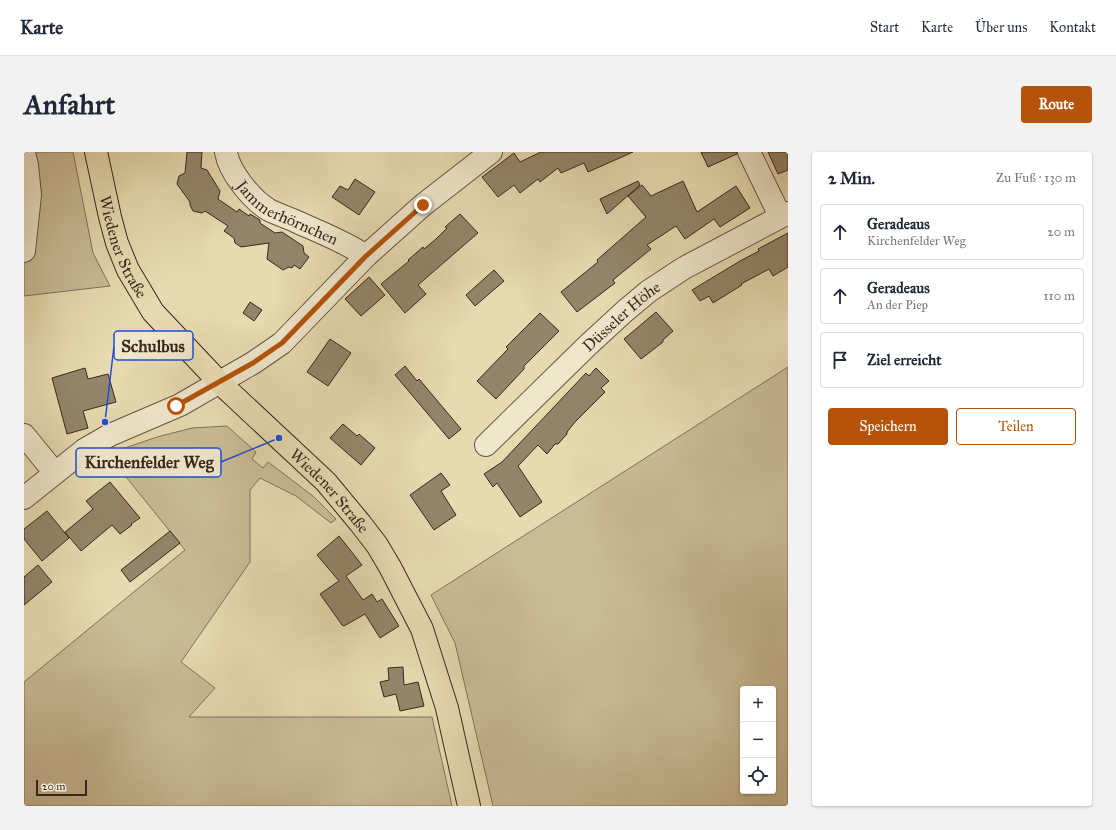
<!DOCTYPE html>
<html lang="de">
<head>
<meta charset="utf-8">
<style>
  body { margin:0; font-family:"IM FELL Great Primer",serif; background:#f2f2f3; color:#1f2937 }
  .controls { position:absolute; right:12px; bottom:12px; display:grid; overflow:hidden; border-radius:4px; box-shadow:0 1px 3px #0004 }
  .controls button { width:36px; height:36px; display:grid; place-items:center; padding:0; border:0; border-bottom:1px solid #e0e1e3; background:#fff; color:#1f2937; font:20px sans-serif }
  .scale { position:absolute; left:12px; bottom:10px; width:51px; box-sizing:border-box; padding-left:4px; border:2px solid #3a281e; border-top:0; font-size:11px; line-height:14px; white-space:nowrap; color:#3a281e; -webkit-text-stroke:3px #efe7cc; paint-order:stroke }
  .stop { position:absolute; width:12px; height:12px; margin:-9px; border:3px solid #b45309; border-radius:50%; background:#fff }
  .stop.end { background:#b45309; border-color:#fff; box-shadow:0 1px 4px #0008 }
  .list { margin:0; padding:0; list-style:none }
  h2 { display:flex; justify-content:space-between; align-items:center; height:52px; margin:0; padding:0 16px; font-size:17px }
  h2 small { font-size:13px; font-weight:400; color:#747a83 }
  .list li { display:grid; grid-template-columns:26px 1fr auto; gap:12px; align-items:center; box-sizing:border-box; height:56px; margin:0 8px 8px; padding:0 8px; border:1px solid #e0e1e3; border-radius:4px }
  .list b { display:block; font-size:15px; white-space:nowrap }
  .list p { margin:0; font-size:13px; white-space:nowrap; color:#747a83 }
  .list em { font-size:13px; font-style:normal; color:#747a83 }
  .actions { display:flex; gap:8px; padding:12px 16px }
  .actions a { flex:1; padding:9px 0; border:1px solid #b45309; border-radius:4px; text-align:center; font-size:14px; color:#b45309 }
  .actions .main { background:#b45309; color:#fff }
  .icon { flex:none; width:22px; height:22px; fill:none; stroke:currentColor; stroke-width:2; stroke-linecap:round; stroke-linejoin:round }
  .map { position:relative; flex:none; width:764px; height:654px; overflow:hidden; border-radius:4px }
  header { display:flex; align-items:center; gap:24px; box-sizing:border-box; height:56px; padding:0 20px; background:#fff; border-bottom:1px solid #e0e1e3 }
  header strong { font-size:19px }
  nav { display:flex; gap:22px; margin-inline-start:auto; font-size:14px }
  .intro { display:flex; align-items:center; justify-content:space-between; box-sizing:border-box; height:96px; padding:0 24px }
  h1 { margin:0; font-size:28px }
  .button { padding:10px 18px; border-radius:4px; background:#b45309; color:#fff; font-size:14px; font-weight:700 }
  main { display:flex; gap:24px; padding:0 24px }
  aside { flex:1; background:#fff; border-radius:4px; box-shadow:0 1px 3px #0004 }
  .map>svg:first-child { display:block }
  .green { fill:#cabc97; stroke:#82725a; fill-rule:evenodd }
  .building { fill:#94856a; stroke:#3a281e }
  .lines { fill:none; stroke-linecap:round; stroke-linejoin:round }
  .minor-casing { stroke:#655442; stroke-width:24 }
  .major-casing { stroke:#3a281e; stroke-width:24 }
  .minor { stroke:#efe7cc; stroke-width:22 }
  .major { stroke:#e7dab0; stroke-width:22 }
  .route { stroke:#b45309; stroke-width:5 }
  .labels { text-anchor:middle; stroke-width:3.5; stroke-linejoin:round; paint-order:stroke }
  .street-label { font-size:16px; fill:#3a281e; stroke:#efe7cc }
  .leader { fill:none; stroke:#1d4ed8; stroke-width:1.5 }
  .callout-dot { fill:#1d4ed8; stroke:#efe7cc; stroke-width:1.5 }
  .callout { fill:#efe7cc; stroke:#1d4ed8; stroke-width:1.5 }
  .callout-label { font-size:17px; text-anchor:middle; font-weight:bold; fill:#3a281e }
</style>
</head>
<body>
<header>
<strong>Karte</strong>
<nav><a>Start</a><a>Karte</a><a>Über uns</a><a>Kontakt</a></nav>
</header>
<div class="intro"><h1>Anfahrt</h1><a class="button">Route</a></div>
<main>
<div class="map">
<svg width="764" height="654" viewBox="0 0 764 654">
  <rect width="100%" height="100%" fill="#e7dab0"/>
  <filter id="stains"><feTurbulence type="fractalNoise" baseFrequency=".005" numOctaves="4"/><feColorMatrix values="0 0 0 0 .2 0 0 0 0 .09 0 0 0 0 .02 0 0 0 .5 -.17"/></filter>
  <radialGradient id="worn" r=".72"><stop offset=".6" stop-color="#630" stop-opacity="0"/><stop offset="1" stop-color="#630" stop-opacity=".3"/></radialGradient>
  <path class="green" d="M 0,0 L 49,0 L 69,101 L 86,134 L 0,144 Z
    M 764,215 L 764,654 L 469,654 L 431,491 L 407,443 ZM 719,537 L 749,537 L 749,639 L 719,639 Z
    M 203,274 L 232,300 L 228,307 L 239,316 L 244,310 L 289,344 L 312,367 L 307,371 L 272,344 L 236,326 L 226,338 L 226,410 L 157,510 L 191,536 L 165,565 L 408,565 L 428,654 L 0,654 L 0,530 L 161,398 L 90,310 L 92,299 L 133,285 L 168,276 Z"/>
  <path class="building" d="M 163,0 L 178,0 L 177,16 L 183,18 L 196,39 L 194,47 L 213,60 L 215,57 L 225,64 L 226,62 L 236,68 L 236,71 L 251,81 L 258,80 L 279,94 L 280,101 L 285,105 L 276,117 L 270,113 L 268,116 L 265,115 L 259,118 L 243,107 L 245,91 L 217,95 L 211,91 L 210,86 L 200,79 L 204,74 L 181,59 L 178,61 L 169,59 L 166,53 L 166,50 L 153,32 L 155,24 L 161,21 Z
    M 517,0 L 609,0 L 564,20 L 560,11 L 537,21 L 534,16 L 516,30 L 514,27 L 496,41 L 490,33 L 474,45 L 458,25 L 490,1 L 496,10 Z
    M 677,0 L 713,0 L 713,2 L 684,15 Z
    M 744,0 L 764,0 L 764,18 L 754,22 Z
    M 331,27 L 351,40 L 335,63 L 308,45 L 316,34 L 324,38 Z
    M 614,29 L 616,33 L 583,62 L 576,47 Z
    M 659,29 L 673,60 L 712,34 L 726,56 L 696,75 L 690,67 L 661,87 L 652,74 L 623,93 L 627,97 L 589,128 L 591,131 L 553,160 L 537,140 L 574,110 L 573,108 L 622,65 L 604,44 L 618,33 L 627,44 Z
    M 436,62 L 454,81 L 394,133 L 402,142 L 381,161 L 357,132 L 385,109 L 384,108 L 399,95 L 400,97 L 412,87 L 423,76 L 421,75 Z
    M 764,81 L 764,115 L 749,124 L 745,117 L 717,132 L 718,133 L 689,151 L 685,144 L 676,149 L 668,138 L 716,109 L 735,99 L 734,97 Z
    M 470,118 L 480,129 L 451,154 L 442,143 Z
    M 345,125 L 361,143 L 337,164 L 321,147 Z
    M 226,150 L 238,158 L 230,169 L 219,161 Z
    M 632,160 L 649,179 L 639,188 L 639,190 L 617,207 L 600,187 Z
    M 516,161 L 535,179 L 500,214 L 500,217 L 472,247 L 453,229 L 484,197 L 482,195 Z
    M 306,187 L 327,201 L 304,234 L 283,220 Z
    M 381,214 L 393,229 L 395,227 L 437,277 L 425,287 L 371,223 Z
    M 61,216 L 64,227 L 84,222 L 92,250 L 59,259 L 64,276 L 43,282 L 28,226 Z
    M 572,216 L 585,229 L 577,236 L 581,240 L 551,270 L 543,280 L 543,282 L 534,292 L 531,292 L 523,302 L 514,293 L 494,314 L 518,350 L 496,365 L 473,331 L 469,335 L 460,322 L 478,310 L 562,221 L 565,224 Z
    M 319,272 L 333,284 L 335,282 L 351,296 L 337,313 L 306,286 Z
    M 417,321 L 426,333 L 417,339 L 432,363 L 410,378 L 386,343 Z
    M 86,330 L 116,366 L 107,372 L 108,373 L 96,382 L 88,373 L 57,399 L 41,380 L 69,357 L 62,349 Z
    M 23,359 L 45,386 L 18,409 L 0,387 L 0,377 Z
    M 146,379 L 156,391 L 106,430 L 97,418 Z
    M 315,384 L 338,413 L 322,424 L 339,448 L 348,442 L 353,450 L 358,447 L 375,474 L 356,486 L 341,462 L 320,474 L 318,473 L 296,442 L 315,429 L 293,403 Z
    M 14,413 L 28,430 L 0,453 L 0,425 Z
    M 379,515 L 380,533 L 394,530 L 400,554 L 376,559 L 372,542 L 360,545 L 356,530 L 365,528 L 364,516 Z"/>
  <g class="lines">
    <defs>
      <g id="minor">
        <path id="s1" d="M 202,0 C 205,20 228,48 245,58 C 253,62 262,65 271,69 C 295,80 320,89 342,104"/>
        <path d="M 725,0 L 756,64"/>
        <path d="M 0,1 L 3,13 L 6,43 L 0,99"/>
        <path d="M 0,283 L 31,321"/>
        <path id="s2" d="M 462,293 L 563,194 L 601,159 L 625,139 L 660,116 L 764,61"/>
        <path d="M 0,346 L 60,298 L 86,283 L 156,253 L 229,211 L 258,191 L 342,104 L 399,53 L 467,0"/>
      </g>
      <g id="major">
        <path id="s3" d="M 72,0 L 86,65 L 93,91 L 104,118 L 129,160 L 196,231 L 302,330 L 336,371 L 353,393 L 366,415 L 398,477 L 423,556 L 445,654"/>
      </g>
    </defs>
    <use href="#minor" class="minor-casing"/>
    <use href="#major" class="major-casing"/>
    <use href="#minor" class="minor"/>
    <use href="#major" class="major"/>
  </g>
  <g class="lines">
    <path class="route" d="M 152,254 L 229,211 L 258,191 L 342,104 L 399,53"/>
  </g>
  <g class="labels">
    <g class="street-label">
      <text dy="6" stroke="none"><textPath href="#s1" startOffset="91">Jammerhörnchen</textPath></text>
      <text dy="6" stroke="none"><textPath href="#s3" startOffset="99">Wiedener Straße</textPath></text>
      <text dy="6" stroke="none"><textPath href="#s2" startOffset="187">Düsseler Höhe</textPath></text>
      <text dy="6" stroke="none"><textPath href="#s3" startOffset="423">Wiedener Straße</textPath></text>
    </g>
  </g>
  <path class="leader" d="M81 270L90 194M255 286L197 310"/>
  <g class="callout-dot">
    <circle cx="81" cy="270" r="4"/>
    <circle cx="255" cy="286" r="4"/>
  </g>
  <g class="callout">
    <rect x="90" y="179" width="79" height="29" rx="4"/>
    <rect x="52" y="296" width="145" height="29" rx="4"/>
  </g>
  <g class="callout-label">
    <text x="129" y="200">Schulbus</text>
    <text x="125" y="316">Kirchenfelder Weg</text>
  </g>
  <rect width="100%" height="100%" filter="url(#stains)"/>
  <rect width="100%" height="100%" fill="url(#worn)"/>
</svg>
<div class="controls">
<button>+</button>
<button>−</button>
<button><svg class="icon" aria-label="locate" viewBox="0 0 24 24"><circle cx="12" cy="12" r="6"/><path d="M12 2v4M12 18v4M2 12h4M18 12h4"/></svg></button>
</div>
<div class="scale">20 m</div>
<div class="stop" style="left:152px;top:254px"></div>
<div class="stop end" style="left:399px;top:53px"></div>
</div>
<aside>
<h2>2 Min.<small>Zu Fuß · 130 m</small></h2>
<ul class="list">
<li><svg class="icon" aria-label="ahead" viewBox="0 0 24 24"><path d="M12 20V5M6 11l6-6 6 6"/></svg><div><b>Geradeaus</b><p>Kirchenfelder Weg</p></div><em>20 m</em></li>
<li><svg class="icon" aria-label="ahead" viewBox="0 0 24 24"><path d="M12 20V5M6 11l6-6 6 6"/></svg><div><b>Geradeaus</b><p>An der Piep</p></div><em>110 m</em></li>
<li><svg class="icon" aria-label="arrive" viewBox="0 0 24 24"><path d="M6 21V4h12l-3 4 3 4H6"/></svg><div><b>Ziel erreicht</b></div></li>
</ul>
<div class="actions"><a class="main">Speichern</a><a>Teilen</a></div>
</aside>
</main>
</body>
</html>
